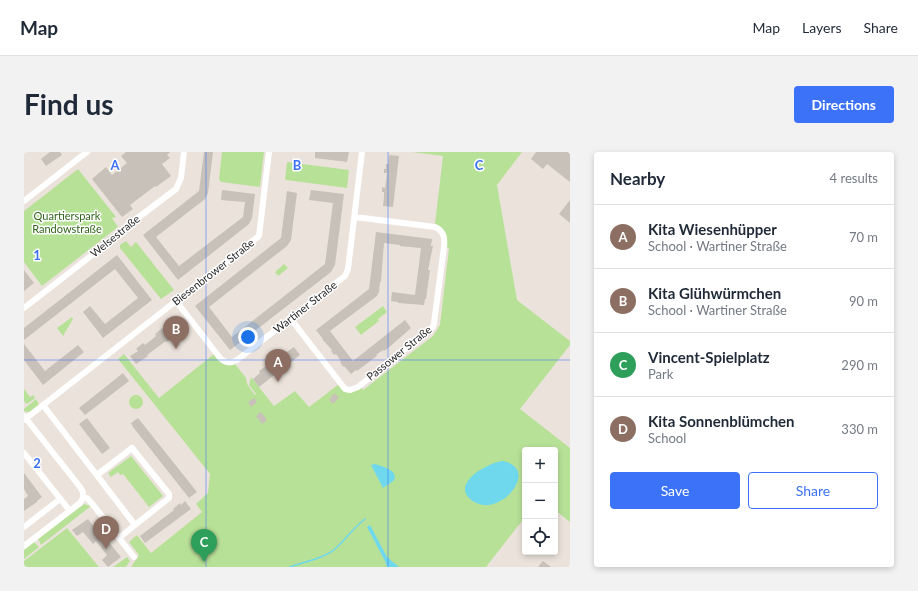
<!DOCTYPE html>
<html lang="en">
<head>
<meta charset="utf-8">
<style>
  body { margin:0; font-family:Lato,sans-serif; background:#f2f2f3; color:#1f2937 }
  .controls { position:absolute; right:12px; bottom:12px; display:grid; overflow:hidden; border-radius:4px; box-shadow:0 2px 6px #0003 }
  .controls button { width:36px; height:36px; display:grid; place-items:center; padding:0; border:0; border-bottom:1px solid #e0e1e3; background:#fff; color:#1f2937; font:20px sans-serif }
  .you { position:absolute; left:224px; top:185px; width:14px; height:14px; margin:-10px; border:3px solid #fff; border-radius:50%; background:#1a73e8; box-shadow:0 0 0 6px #1a73e833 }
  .badge { display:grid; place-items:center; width:26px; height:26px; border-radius:50%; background:#3c72f7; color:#fff; font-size:13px; font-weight:700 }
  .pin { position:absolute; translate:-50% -33px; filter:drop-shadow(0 1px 2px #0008) }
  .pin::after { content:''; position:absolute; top:21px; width:14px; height:12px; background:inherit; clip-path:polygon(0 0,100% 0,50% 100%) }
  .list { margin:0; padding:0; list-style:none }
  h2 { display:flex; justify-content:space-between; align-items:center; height:52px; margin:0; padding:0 16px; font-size:17px }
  h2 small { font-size:13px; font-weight:400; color:#747a83 }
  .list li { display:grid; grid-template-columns:26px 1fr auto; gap:12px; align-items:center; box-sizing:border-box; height:64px; padding:0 16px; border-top:1px solid #e0e1e3 }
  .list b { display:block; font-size:15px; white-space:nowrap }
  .list p { margin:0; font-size:13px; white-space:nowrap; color:#747a83 }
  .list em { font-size:13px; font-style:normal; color:#747a83 }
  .actions { display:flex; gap:8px; padding:12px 16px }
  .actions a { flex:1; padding:9px 0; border:1px solid #3c72f7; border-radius:4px; text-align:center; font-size:14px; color:#3c72f7 }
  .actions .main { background:#3c72f7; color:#fff }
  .icon { flex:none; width:22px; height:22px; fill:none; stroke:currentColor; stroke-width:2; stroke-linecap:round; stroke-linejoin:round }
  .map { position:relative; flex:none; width:546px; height:415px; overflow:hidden; border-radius:4px }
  header { display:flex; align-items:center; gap:24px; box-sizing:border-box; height:56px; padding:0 20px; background:#fff; border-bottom:1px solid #e0e1e3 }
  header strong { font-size:19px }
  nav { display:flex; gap:22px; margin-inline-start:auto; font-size:14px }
  .intro { display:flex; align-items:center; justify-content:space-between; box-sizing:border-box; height:96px; padding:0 24px }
  h1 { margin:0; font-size:28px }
  .button { padding:10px 18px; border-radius:4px; background:#3c72f7; color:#fff; font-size:14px; font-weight:700 }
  main { display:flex; gap:24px; padding:0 24px }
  aside { flex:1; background:#fff; border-radius:4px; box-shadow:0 2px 6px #0003 }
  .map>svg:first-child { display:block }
  .green { fill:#b8e198 }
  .water { fill:#6fd8ec }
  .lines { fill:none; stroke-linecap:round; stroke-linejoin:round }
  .stream { stroke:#6fd8ec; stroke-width:1.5 }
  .building { fill:#c7c1ba }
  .minor { stroke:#fff; stroke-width:6 }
  .grid { fill:none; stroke:#3c72f7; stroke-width:1; stroke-opacity:0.55 }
  .labels { text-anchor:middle; stroke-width:3; stroke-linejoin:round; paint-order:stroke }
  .park-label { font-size:11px; fill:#31651b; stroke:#fff }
  .street-label { font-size:11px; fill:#292929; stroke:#fff }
  .grid-label { font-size:13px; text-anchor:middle; font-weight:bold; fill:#3c72f7; stroke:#fff; stroke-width:3; stroke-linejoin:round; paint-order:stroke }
</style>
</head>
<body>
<header>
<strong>Map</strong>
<nav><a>Map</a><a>Layers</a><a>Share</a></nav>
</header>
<div class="intro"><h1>Find us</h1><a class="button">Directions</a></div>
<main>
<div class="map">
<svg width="546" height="415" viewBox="0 0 546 415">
  <rect width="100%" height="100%" fill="#ebe3db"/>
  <path class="green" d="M 198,0 L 240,0 L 236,35 L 197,30 L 195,27 Z
    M 388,0 L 498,0 L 473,33 L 493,148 L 546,189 L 546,193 L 496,257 L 546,296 L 546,370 L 531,358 L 531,298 L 501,298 L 501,365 L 462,415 L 107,415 L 115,403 L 105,390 L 113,383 L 127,401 L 178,360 L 172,352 L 184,341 L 186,322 L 94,207 L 100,202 L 135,246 L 190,202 L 211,212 L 222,226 L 223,232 L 231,243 L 232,242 L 225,233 L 227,225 L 250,254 L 271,239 L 285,255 L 315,232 L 327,241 L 337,235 L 339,238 L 409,184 L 416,173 L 425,96 L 422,95 C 423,84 422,76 411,72 L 419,4 Z
    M 263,10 L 325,18 L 323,36 L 262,28 L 261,27 Z
    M 54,17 L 92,65 L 88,66 L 94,75 L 18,134 L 0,110 L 0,59 Z
    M 102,89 L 107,95 L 112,90 L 150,138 L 137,147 L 96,96 L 96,93 Z
    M 260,112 L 264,116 L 254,124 L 251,120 Z
    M 359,154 L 363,160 L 354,167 L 355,169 L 337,183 L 331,175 Z
    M 48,165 L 49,167 L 39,184 L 33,176 Z
    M 0,237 L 6,245 L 9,243 L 11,246 L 3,252 L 0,249 Z
    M105 250a7 7 0 1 1 14 0a7 7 0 1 1-14 0Z
    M 12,247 L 15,253 L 5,260 L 0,259 L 0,257 Z
    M 107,304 L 139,344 L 125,355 L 99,322 L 96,323 L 94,320 L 87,325 L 84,321 Z
    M 60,352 L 67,354 L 17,393 L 14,387 Z
    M 43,376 L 75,415 L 0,415 L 0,409 Z
    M 10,390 L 15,395 L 0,407 L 0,398 Z
    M 103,405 L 106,409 L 102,415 L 89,415 Z"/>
  <path class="water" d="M 479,309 C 513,316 484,356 459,353 C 454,352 449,350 445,346 C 429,330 465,310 479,309 Z
    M 351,312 C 357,314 375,318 370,328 C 368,331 362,333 359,336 L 347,313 Z
    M 346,373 L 363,405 L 375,415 L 363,415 L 361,409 L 343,375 Z"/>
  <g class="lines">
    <path class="stream" d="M 266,415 C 279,410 302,406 312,396 C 322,387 330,375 341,367"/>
  </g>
  <path class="building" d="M 26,0 L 36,0 L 38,3 L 22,14 L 17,7 Z
    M 102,0 L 146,0 L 143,3 L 146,6 L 138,12 L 147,24 L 132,35 L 131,34 L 106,53 L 109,57 L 98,65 L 68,27 L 82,15 L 88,23 L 103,11 L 97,4 Z
    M 180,0 L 189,0 L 184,41 L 181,47 L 132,85 L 155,114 L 219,65 L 221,50 L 197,48 L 198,38 L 231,42 L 228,66 L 225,72 L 154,128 L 119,83 L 175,39 Z
    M 291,0 L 325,0 L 323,10 L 291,6 Z
    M 512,0 L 546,0 L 546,30 L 523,12 L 519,17 L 507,7 Z
    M 365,3 L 375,4 L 369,55 L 359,54 L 360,45 L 360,40 L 358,40 L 358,35 L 361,36 L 363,21 L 360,21 L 360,17 L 362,17 L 362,12 L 364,12 Z
    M 287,38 L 320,42 L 311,113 L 307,120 L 206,198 L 171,154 L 257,86 L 263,39 L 273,41 L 267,88 L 263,94 L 185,155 L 208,185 L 301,112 L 309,51 L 285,48 Z
    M 546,48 L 546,71 L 535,62 Z
    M 352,80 L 408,87 L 407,94 L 409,94 L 404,118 L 406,118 L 402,147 L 401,147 L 400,153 L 374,151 L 374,150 L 367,149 L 368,140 L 391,143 L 397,96 L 376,94 L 376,93 L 360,91 L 357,130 L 356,130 L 355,140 L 353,144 L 306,179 L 329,209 L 381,168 L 387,176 L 363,197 L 360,199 L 359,198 L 352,203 L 353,204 L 333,219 L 332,218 L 327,222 L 320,214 L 319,215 L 316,210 L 317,209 L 312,202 L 310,203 L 307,199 L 308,198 L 298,187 L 299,187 L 292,178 L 345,137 Z
    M 93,103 L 128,148 L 79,186 L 59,160 L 66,154 L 81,172 L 114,146 L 91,117 L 0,188 L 0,176 Z
    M 0,118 L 10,131 L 0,139 Z
    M 147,172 L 153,180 L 143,190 L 142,189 L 123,203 L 124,204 L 112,212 L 106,204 L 114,199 L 112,197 L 119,191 L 121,193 L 132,184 L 131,182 L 138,176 L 140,178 Z
    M 0,192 L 21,219 L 54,193 L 60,200 L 19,233 L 0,208 Z
    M 270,195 L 276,203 L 235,235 L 229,227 L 236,221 L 235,219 L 242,214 L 244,216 L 255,207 L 254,206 Z
    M 99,221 L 105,229 L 61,263 L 55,256 Z
    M 310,241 L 315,245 L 309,252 L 305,248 Z
    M 230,246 L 233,250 L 227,255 L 224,250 Z
    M 237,260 L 243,268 L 238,272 L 232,264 Z
    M 63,266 L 86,296 L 78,302 L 55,272 Z
    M 114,266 L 173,340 L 165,346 L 109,275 L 107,271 Z
    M 0,321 L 18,345 L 13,349 L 13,350 L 0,359 L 0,347 L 4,344 L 0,337 Z
    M 161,349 L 167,357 L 121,391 L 116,384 L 150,358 L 149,357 L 156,351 L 157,353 Z
    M 64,367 L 81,389 L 83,388 L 97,405 L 84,415 L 78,408 L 83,403 L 72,389 L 69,392 L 59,380 L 53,384 L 48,378 Z
    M 519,409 L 527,415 L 514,415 Z"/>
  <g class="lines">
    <path class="minor" d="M 0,49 L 63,0
      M 152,149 L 196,206 C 201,211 206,212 213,208 L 321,124 L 324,117 L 338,0
      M 0,156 L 90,86 L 103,74 L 152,37 L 157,26 L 160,0
      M 266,166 L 321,237 L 326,238 L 334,235 L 409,175 L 410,171 L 420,95 C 421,86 420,79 411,75 L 331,65
      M 19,253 L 111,373 L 95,386
      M 0,264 L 56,335 L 59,340 L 59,346
      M 0,268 L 235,84 L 245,0
      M 0,301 L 46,359
      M 73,323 L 108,296 L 145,342 L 145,346 L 111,373
      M 59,346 L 63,346 L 70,354 L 110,405
      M 0,375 L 36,347
      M 0,394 L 56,351 L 59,346"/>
  </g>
  <path class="grid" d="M 182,0 L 182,415M 364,0 L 364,415M 0,208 L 546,208"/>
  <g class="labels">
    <g class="park-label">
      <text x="43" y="68">Quartierspark<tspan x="43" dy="13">Randowstraße</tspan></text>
    </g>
    <g class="street-label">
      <text transform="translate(91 84) rotate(-39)" y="4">Welsestraße</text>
      <text transform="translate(189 120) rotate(-38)" y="4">Biesenbrower Straße</text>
      <text transform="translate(281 155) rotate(-38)" y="4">Wartiner Straße</text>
      <text transform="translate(375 201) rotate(-39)" y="4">Passower Straße</text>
    </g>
  </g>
  <g class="grid-label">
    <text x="91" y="18">A</text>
    <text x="273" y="18">B</text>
    <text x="455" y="18">C</text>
    <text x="13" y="108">1</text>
    <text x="13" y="316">2</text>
  </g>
</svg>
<div class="controls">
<button>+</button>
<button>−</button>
<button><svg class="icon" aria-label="locate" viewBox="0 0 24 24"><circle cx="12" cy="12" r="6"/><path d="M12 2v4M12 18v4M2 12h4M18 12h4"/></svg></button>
</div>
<div class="you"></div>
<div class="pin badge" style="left:254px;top:230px;background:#8d6e63">A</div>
<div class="pin badge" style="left:152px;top:197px;background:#8d6e63">B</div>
<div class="pin badge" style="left:180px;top:410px;background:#2e9e5b">C</div>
<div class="pin badge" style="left:82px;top:397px;background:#8d6e63">D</div>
</div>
<aside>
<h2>Nearby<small>4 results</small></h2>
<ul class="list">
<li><span class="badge" style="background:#8d6e63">A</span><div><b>Kita Wiesenhüpper</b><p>School · Wartiner Straße</p></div><em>70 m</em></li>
<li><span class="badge" style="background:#8d6e63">B</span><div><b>Kita Glühwürmchen</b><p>School · Wartiner Straße</p></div><em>90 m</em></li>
<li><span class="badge" style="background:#2e9e5b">C</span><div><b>Vincent-Spielplatz</b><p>Park</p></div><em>290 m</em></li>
<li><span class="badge" style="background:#8d6e63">D</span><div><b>Kita Sonnenblümchen</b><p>School</p></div><em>330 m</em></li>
</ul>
<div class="actions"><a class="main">Save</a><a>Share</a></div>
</aside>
</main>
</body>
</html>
